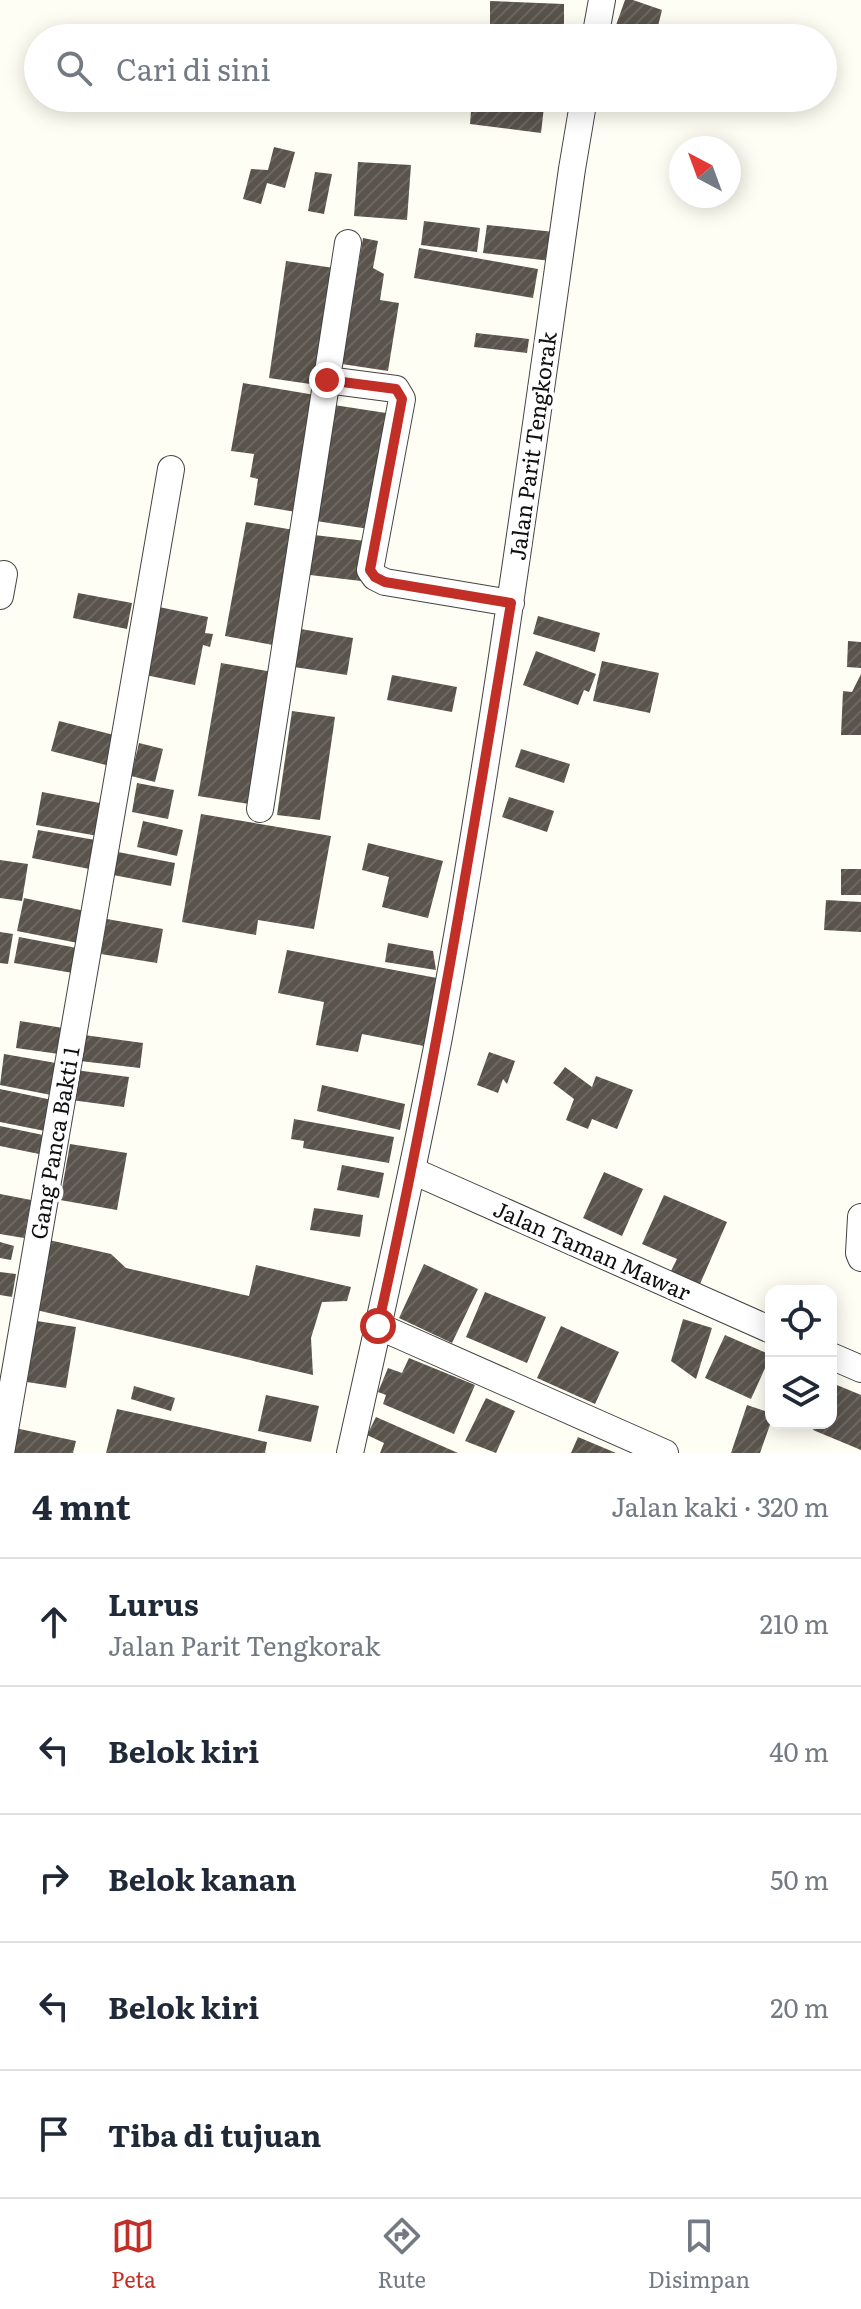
<!DOCTYPE html>
<html lang="id">
<head>
<meta charset="utf-8">
<style>
  body { margin:0; font-family:Literata,serif; background:#f6f6f7; color:#1f2937 }
  .controls { position:absolute; right:24px; bottom:24px; display:grid; overflow:hidden; border-radius:16px; box-shadow:0 4px 20px #0003 }
  .controls button { width:72px; height:72px; display:grid; place-items:center; padding:0; border:0; border-bottom:2px solid #e0e1e3; background:#fff; color:#1f2937; font:40px sans-serif }
  .compass { position:absolute; left:669px; top:136px; width:72px; height:72px; border-radius:50%; background:#fff; box-shadow:0 4px 20px #0003; rotate:319deg }
  .stop { position:absolute; width:24px; height:24px; margin:-18px; border:6px solid #c12f27; border-radius:50%; background:#fff }
  .stop.end { background:#c12f27; border-color:#fff; box-shadow:0 2px 8px #0008 }
  .list { margin:0; padding:0; list-style:none }
  h2 { display:flex; justify-content:space-between; align-items:center; height:104px; margin:0; padding:0 32px; font-size:34px }
  h2 small { font-size:26px; font-weight:400; color:#747a83 }
  .list li { display:grid; grid-template-columns:52px 1fr auto; gap:24px; align-items:center; box-sizing:border-box; height:128px; padding:0 32px; border-top:2px solid #e0e1e3 }
  .list b { display:block; font-size:30px; white-space:nowrap }
  .list p { margin:0; font-size:26px; white-space:nowrap; color:#747a83 }
  .list em { font-size:26px; font-style:normal; color:#747a83 }
  .icon { flex:none; width:44px; height:44px; fill:none; stroke:currentColor; stroke-width:2; stroke-linecap:round; stroke-linejoin:round }
  .map { position:relative; flex:none; width:861px; height:1453px; overflow:hidden }
  .search { position:absolute; background:#fff; box-shadow:0 4px 20px #0003; left:24px; right:24px; top:24px; height:88px; display:flex; align-items:center; gap:20px; box-sizing:border-box; padding:0 28px; border-radius:44px; color:#747a83; font-size:30px }
  .sheet { height:744px; background:#fff }
  nav { display:flex; justify-content:space-around; align-items:center; box-sizing:border-box; height:112px; border-top:2px solid #e0e1e3; background:#fff; font-size:22px; color:#747a83 }
  nav a { display:grid; justify-items:center; gap:4px }
  nav .on { color:#c12f27 }
  .map>svg:first-child { display:block }
  .building { fill:url(#building-hatch) }
  .lines { fill:none; stroke-linecap:round; stroke-linejoin:round }
  .minor-casing { stroke:#434343; stroke-width:28 }
  .minor { stroke:#fff; stroke-width:26 }
  .route { stroke:#c12f27; stroke-width:10 }
  .labels { text-anchor:middle; stroke-width:8; stroke-linejoin:round; paint-order:stroke }
  .street-label { font-size:22px; fill:#101010; stroke:#fff }
</style>
</head>
<body>
<div class="map">
<svg width="861" height="1453" viewBox="0 0 861 1453">
  <defs>
    <pattern id="building-hatch" width="6" height="6" patternUnits="userSpaceOnUse" patternTransform="scale(2)"><rect width="6" height="6" fill="#59534c"/><path d="M-1 1l2-2M0 6l6-6M5 7l2-2" fill="none" stroke="#6c6761"/></pattern>
  </defs>
  <rect width="100%" height="100%" fill="#fffef4"/>
  <path class="building" d="M 625,0 L 633,0 L 662,10 L 655,38 L 640,38 L 615,28 Z
    M 490,1 L 564,4 L 564,33 L 490,24 Z
    M 472,99 L 544,107 L 541,133 L 470,124 Z
    M 274,147 L 295,152 L 285,188 L 267,183 L 261,204 L 243,199 L 251,169 L 268,170 Z
    M 358,162 L 411,165 L 407,220 L 354,216 Z
    M 315,172 L 332,174 L 324,214 L 308,211 Z
    M 424,221 L 480,228 L 477,252 L 421,245 Z
    M 487,225 L 555,232 L 551,261 L 483,253 Z
    M 363,238 L 378,241 L 373,268 L 384,274 L 380,300 L 399,303 L 388,371 L 342,364 Z
    M 419,248 L 538,269 L 533,298 L 414,278 Z
    M 286,261 L 334,268 L 317,385 L 269,378 Z
    M 476,333 L 529,339 L 527,353 L 474,347 Z
    M 243,383 L 321,396 L 302,513 L 254,505 L 258,479 L 250,477 L 254,454 L 231,451 Z
    M 334,405 L 386,413 L 369,529 L 316,521 Z
    M 246,522 L 294,530 L 273,645 L 225,636 Z
    M 314,535 L 366,541 L 361,581 L 310,575 Z
    M 78,593 L 132,603 L 127,629 L 73,618 Z
    M 154,606 L 208,617 L 205,633 L 213,634 L 210,647 L 203,645 L 195,685 L 140,674 Z
    M 538,616 L 600,633 L 595,652 L 533,634 Z
    M 301,629 L 353,638 L 347,675 L 294,667 Z
    M 848,641 L 861,642 L 861,668 L 847,667 Z
    M 536,651 L 596,674 L 589,692 L 584,690 L 578,705 L 523,685 Z
    M 602,661 L 659,673 L 650,713 L 593,701 Z
    M 221,663 L 273,672 L 249,804 L 198,796 Z
    M 861,674 L 861,735 L 841,735 L 843,691 L 852,692 Z
    M 392,675 L 457,687 L 452,712 L 387,700 Z
    M 292,711 L 335,717 L 320,820 L 277,815 Z
    M 59,721 L 114,735 L 106,765 L 51,751 Z
    M 139,743 L 163,749 L 155,782 L 131,776 Z
    M 521,749 L 570,764 L 564,783 L 515,767 Z
    M 137,783 L 174,790 L 168,819 L 132,812 Z
    M 42,792 L 105,804 L 98,836 L 36,825 Z
    M 509,797 L 554,811 L 547,832 L 502,817 Z
    M 201,814 L 331,836 L 314,929 L 258,920 L 256,935 L 182,922 Z
    M 143,821 L 183,830 L 177,856 L 137,847 Z
    M 38,830 L 101,841 L 95,870 L 32,858 Z
    M 368,843 L 443,861 L 428,918 L 382,907 L 389,877 L 362,870 Z
    M 118,852 L 175,863 L 171,886 L 113,875 Z
    M 0,860 L 28,864 L 22,901 L 0,898 Z
    M 841,869 L 861,869 L 861,895 L 841,895 Z
    M 24,898 L 85,911 L 78,943 L 17,931 Z
    M 826,900 L 861,902 L 861,932 L 824,930 Z
    M 107,919 L 163,929 L 157,963 L 101,954 Z
    M 0,932 L 13,934 L 8,964 L 0,963 Z
    M 19,937 L 77,948 L 73,973 L 14,963 Z
    M 388,943 L 433,951 L 436,970 L 385,962 Z
    M 287,950 L 437,978 L 424,1046 L 362,1034 L 358,1052 L 316,1045 L 324,1002 L 278,993 Z
    M 20,1021 L 63,1028 L 59,1054 L 16,1048 Z
    M 84,1035 L 143,1043 L 140,1068 L 80,1061 Z
    M 489,1052 L 515,1061 L 507,1084 L 503,1079 L 498,1093 L 477,1085 Z
    M 4,1054 L 56,1063 L 51,1095 L 0,1085 Z
    M 565,1067 L 592,1087 L 596,1076 L 633,1090 L 617,1129 L 592,1119 L 588,1129 L 566,1120 L 574,1099 L 553,1083 Z
    M 75,1070 L 129,1077 L 124,1107 L 71,1100 Z
    M 322,1085 L 405,1104 L 400,1130 L 317,1111 Z
    M 0,1089 L 52,1100 L 45,1131 L 0,1122 Z
    M 294,1119 L 394,1137 L 389,1163 L 303,1148 L 304,1141 L 291,1139 Z
    M 0,1126 L 43,1135 L 39,1154 L 0,1146 Z
    M 70,1144 L 127,1153 L 117,1210 L 60,1200 Z
    M 342,1165 L 384,1173 L 379,1198 L 337,1190 Z
    M 604,1172 L 643,1189 L 622,1236 L 583,1218 Z
    M 0,1194 L 31,1200 L 24,1238 L 0,1234 Z
    M 664,1195 L 727,1222 L 700,1284 L 671,1271 L 677,1259 L 642,1244 Z
    M 314,1208 L 363,1215 L 360,1237 L 310,1230 Z
    M 49,1240 L 111,1254 L 126,1268 L 249,1296 L 256,1265 L 351,1287 L 347,1301 L 322,1302 L 311,1338 L 313,1375 L 32,1309 Z
    M 0,1242 L 14,1246 L 11,1260 L 0,1258 Z
    M 424,1264 L 478,1289 L 452,1343 L 399,1318 Z
    M 0,1272 L 16,1274 L 12,1297 L 0,1295 Z
    M 485,1292 L 546,1317 L 527,1363 L 466,1337 Z
    M 683,1319 L 712,1328 L 696,1379 L 671,1361 Z
    M 37,1321 L 76,1327 L 66,1388 L 27,1382 Z
    M 561,1326 L 619,1352 L 595,1404 L 537,1378 Z
    M 725,1335 L 771,1355 L 751,1399 L 705,1378 Z
    M 409,1358 L 475,1385 L 454,1434 L 383,1404 L 386,1395 L 378,1392 L 388,1368 L 402,1373 Z
    M 832,1383 L 861,1395 L 861,1450 L 813,1430 L 816,1423 L 831,1423 Z
    M 134,1386 L 175,1398 L 171,1411 L 131,1399 Z
    M 266,1395 L 319,1406 L 311,1442 L 258,1431 Z
    M 486,1398 L 515,1411 L 496,1453 L 465,1441 Z
    M 747,1405 L 771,1413 L 771,1422 L 760,1453 L 731,1453 Z
    M 117,1409 L 267,1442 L 265,1453 L 106,1453 Z
    M 376,1417 L 458,1453 L 380,1453 L 384,1443 L 367,1435 Z
    M 15,1428 L 76,1441 L 73,1453 L 9,1453 Z
    M 578,1437 L 616,1453 L 571,1453 Z"/>
  <g class="lines">
    <defs>
      <path id="minor" d="M 595,38 L 602,0
        M 327,380 L 396,389 L 402,399 L 370,570 L 375,577 L 385,582 L 511,603
        M 0,596 L 4,574
        M 260,809 L 348,243
        M 413,1171 L 771,1330
        M 861,1217 L 859,1253 L 861,1258
        M 378,1326 L 665,1453
        M 831,1356 L 861,1369
        M 1,1453 L 171,469
        M 350,1453 C 381,1314 412,1176 439,1037 C 492,749 531,459 572,169 L 584,98"/>
    </defs>
    <use href="#minor" class="minor-casing"/>
    <use href="#minor" class="minor"/>
  </g>
  <g class="lines">
    <path class="route" d="M 327,380 L 396,389 L 402,399 L 370,570 L 375,577 L 385,582 L 511,603 C 471,845 432,1086 378,1326"/>
  </g>
  <g class="labels">
    <g class="street-label">
      <text transform="translate(533 446) rotate(-82)" y="8">Jalan Parit Tengkorak</text>
      <text transform="translate(55 1143) rotate(-80)" y="8">Gang Panca Bakti 1</text>
      <text transform="translate(592 1251) rotate(24)" y="8">Jalan Taman Mawar</text>
    </g>
  </g>
</svg>
<div class="controls">
<button><svg class="icon" aria-label="locate" viewBox="0 0 24 24"><circle cx="12" cy="12" r="6"/><path d="M12 2v4M12 18v4M2 12h4M18 12h4"/></svg></button>
<button><svg class="icon" aria-label="layers" viewBox="0 0 24 24"><path d="M12 4l9 5-9 5-9-5zM3 14l9 5 9-5"/></svg></button>
</div>
<svg class="compass" viewBox="-18 -18 36 36"><path d="M0-13l5 13h-10z" fill="#e53935"/><path d="M0 13l5-13h-10z" fill="#747a83"/></svg>
<div class="stop" style="left:378px;top:1326px"></div>
<div class="stop end" style="left:327px;top:380px"></div>
<div class="search"><svg class="icon" aria-label="search" viewBox="0 0 24 24"><circle cx="10" cy="10" r="6"/><path d="M15 15l6 6"/></svg>Cari di sini</div>
</div>
<section class="sheet">
<h2>4 mnt<small>Jalan kaki · 320 m</small></h2>
<ul class="list">
<li><svg class="icon" aria-label="ahead" viewBox="0 0 24 24"><path d="M12 20V5M6 11l6-6 6 6"/></svg><div><b>Lurus</b><p>Jalan Parit Tengkorak</p></div><em>210 m</em></li>
<li><svg class="icon" aria-label="left" viewBox="0 0 24 24"><path d="M17 20v-9H6M10 6l-5 5 5 5"/></svg><div><b>Belok kiri</b></div><em>40 m</em></li>
<li><svg class="icon" aria-label="right" viewBox="0 0 24 24"><path d="M7 20v-9h11M14 6l5 5-5 5"/></svg><div><b>Belok kanan</b></div><em>50 m</em></li>
<li><svg class="icon" aria-label="left" viewBox="0 0 24 24"><path d="M17 20v-9H6M10 6l-5 5 5 5"/></svg><div><b>Belok kiri</b></div><em>20 m</em></li>
<li><svg class="icon" aria-label="arrive" viewBox="0 0 24 24"><path d="M6 21V4h12l-3 4 3 4H6"/></svg><div><b>Tiba di tujuan</b></div></li>
</ul>
</section>
<nav>
<a class="on"><svg class="icon" aria-label="map" viewBox="0 0 24 24"><path d="M3 6l6-2 6 2 6-2v14l-6 2-6-2-6 2zM9 4v14M15 6v14"/></svg>Peta</a>
<a><svg class="icon" aria-label="directions" viewBox="0 0 24 24"><path d="M12 3l9 9-9 9-9-9zM9 14v-3h6M13 9l2 2-2 2"/></svg>Rute</a>
<a><svg class="icon" aria-label="saved" viewBox="0 0 24 24"><path d="M7 4h10v16l-5-4-5 4z"/></svg>Disimpan</a>
</nav>
</body>
</html>
